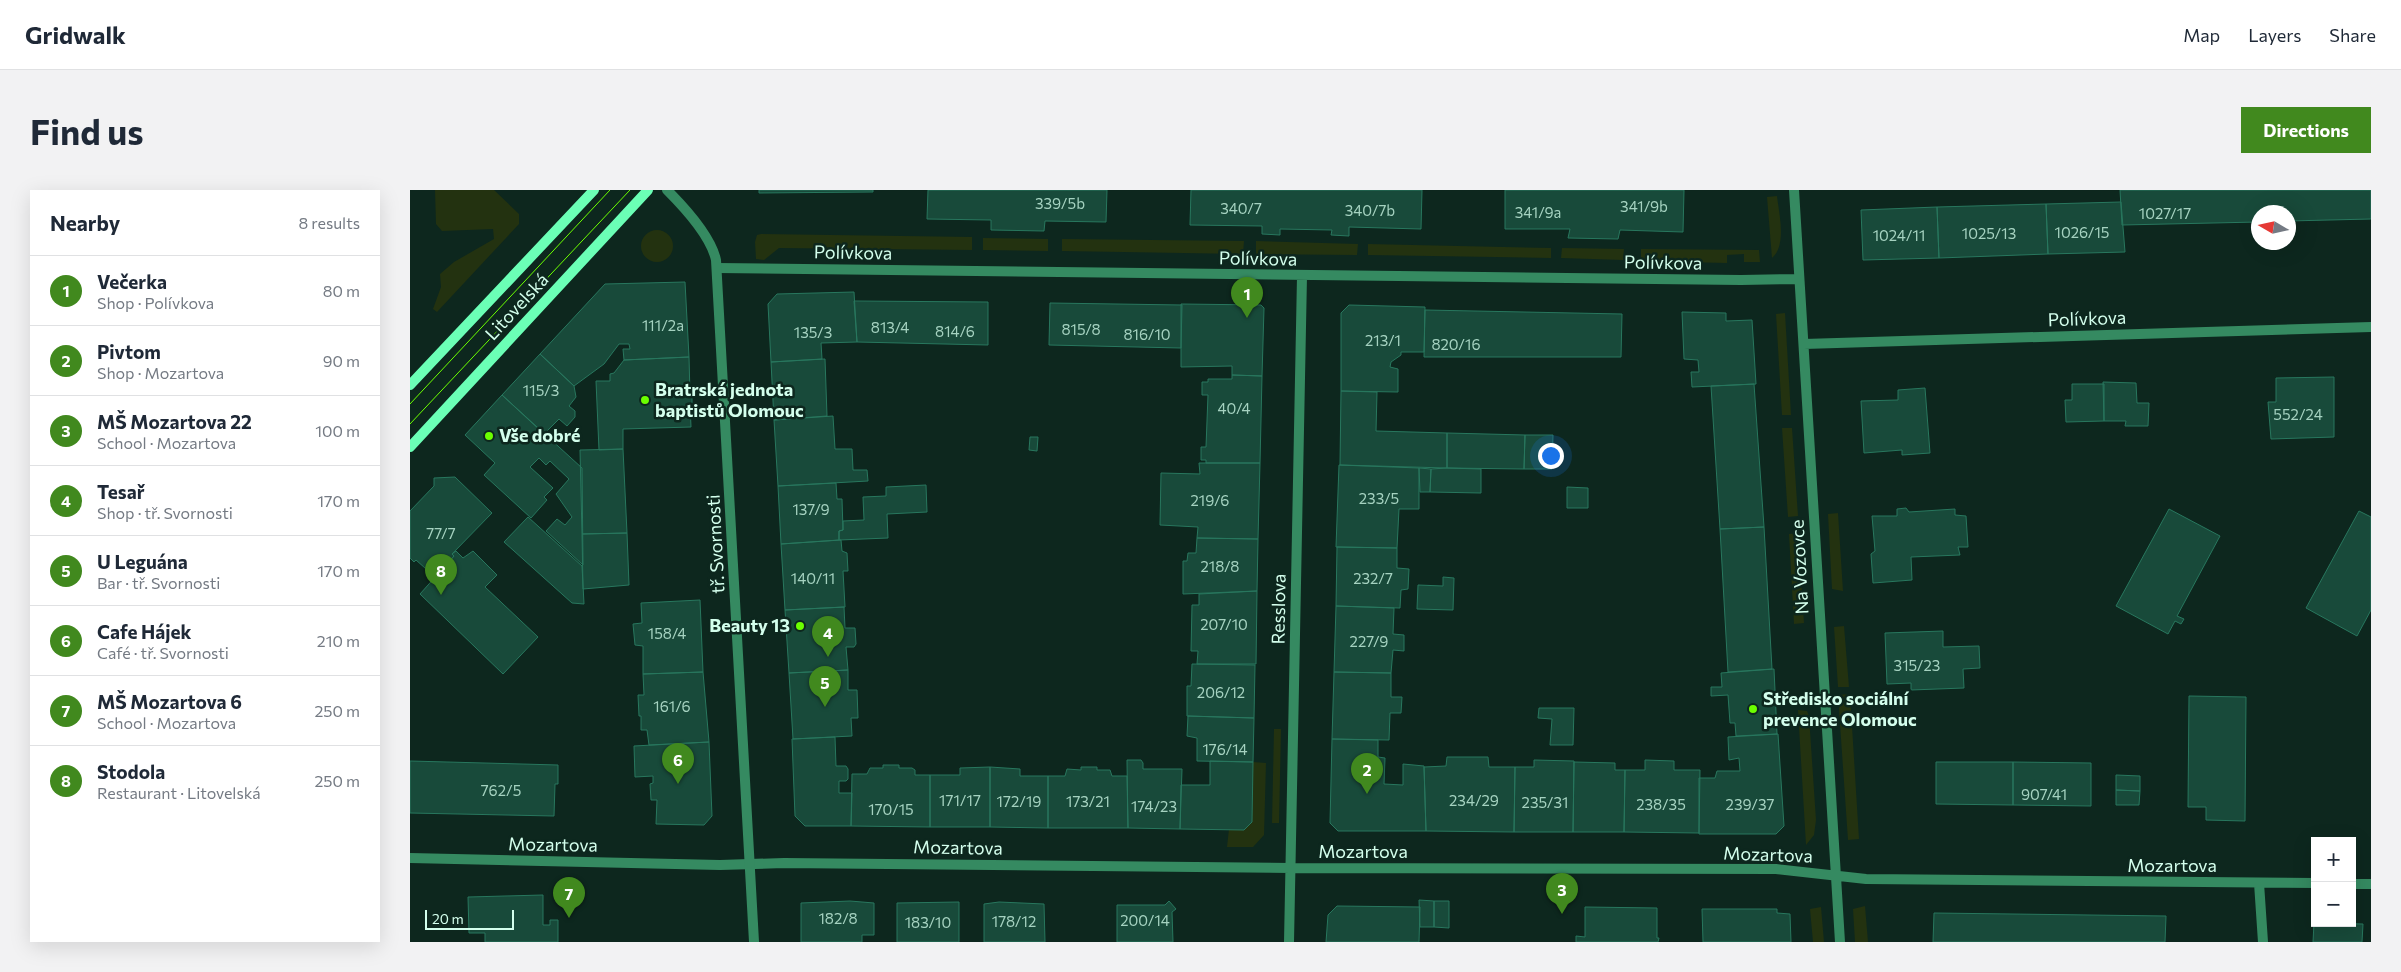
<!DOCTYPE html>
<html lang="en">
<head>
<meta charset="utf-8">
<style>
  body { margin:0; font-family:Commissioner,sans-serif; background:#f2f2f3; color:#1f2937 }
  .controls { position:absolute; right:15px; bottom:15px; display:grid; overflow:hidden; border-radius:0px; box-shadow:0 5px 20px #0002 }
  .controls button { width:45px; height:45px; display:grid; place-items:center; padding:0; border:0; border-bottom:1px solid #e0e1e3; background:#fff; color:#1f2937; font:25px sans-serif }
  .compass { position:absolute; left:1841px; top:15px; width:45px; height:45px; border-radius:50%; background:#fff; box-shadow:0 5px 20px #0002; rotate:279deg }
  .scale { position:absolute; left:15px; bottom:12px; width:89px; box-sizing:border-box; padding-left:5px; border:2px solid #d4ffed; border-top:0; font-size:14px; line-height:18px; white-space:nowrap; color:#d4ffed; -webkit-text-stroke:4px #0d271e; paint-order:stroke }
  .you { position:absolute; left:1140px; top:265px; width:18px; height:18px; margin:-12px; border:4px solid #fff; border-radius:50%; background:#1a73e8; box-shadow:0 0 0 8px #1a73e833 }
  .badge { display:grid; place-items:center; width:32px; height:32px; border-radius:50%; background:#41891e; color:#fff; font-size:16px; font-weight:700 }
  .pin { position:absolute; translate:-50% -41px; filter:drop-shadow(0 1px 2px #0008) }
  .pin::after { content:''; position:absolute; top:26px; width:18px; height:15px; background:inherit; clip-path:polygon(0 0,100% 0,50% 100%) }
  .list { margin:0; padding:0; list-style:none }
  h2 { display:flex; justify-content:space-between; align-items:center; height:65px; margin:0; padding:0 20px; font-size:21px }
  h2 small { font-size:16px; font-weight:400; color:#747a83 }
  .list li { display:grid; grid-template-columns:32px 1fr auto; gap:15px; align-items:center; box-sizing:border-box; height:70px; padding:0 20px; border-top:1px solid #e0e1e3 }
  .list b { display:block; font-size:19px; white-space:nowrap }
  .list p { margin:0; font-size:16px; white-space:nowrap; color:#747a83 }
  .list em { font-size:16px; font-style:normal; color:#747a83 }
  .map { position:relative; flex:none; width:1961px; height:752px; overflow:hidden; border-radius:0px }
  header { display:flex; align-items:center; gap:30px; box-sizing:border-box; height:70px; padding:0 25px; background:#fff; border-bottom:1px solid #e0e1e3 }
  header strong { font-size:24px }
  nav { display:flex; gap:28px; margin-inline-start:auto; font-size:18px }
  .intro { display:flex; align-items:center; justify-content:space-between; box-sizing:border-box; height:120px; padding:0 30px }
  h1 { margin:0; font-size:35px }
  .button { padding:12px 22px; border-radius:0px; background:#41891e; color:#fff; font-size:18px; font-weight:700 }
  main { display:flex; gap:30px; padding:0 30px }
  aside { flex:1; background:#fff; border-radius:0px; box-shadow:0 5px 20px #0002 }
  .map>svg:first-child { display:block }
  .green { fill:#233210 }
  .building { fill:#184a3a; stroke:#28775e }
  .lines { fill:none; stroke-linecap:round; stroke-linejoin:round }
  .minor { stroke:#358a61; stroke-width:10 }
  .tertiary { stroke:#358a61; stroke-width:10 }
  .secondary { stroke:#6bffb6; stroke-width:10 }
  .tram { stroke:#6bff00; stroke-width:1 }
  .poi-dot { fill:#6bff00; stroke:#0d271e; stroke-width:2 }
  .labels { text-anchor:middle; stroke-width:5; stroke-linejoin:round; paint-order:stroke }
  .number-label { font-size:15px; fill:#a5d2c0 }
  .street-label { font-size:18px; fill:#d4ffed; stroke:#0d271e }
  .poi-label { font-size:18px; font-weight:bold; fill:#d4ffed; stroke:#0d271e; text-anchor:start }
</style>
</head>
<body>
<header>
<strong>Gridwalk</strong>
<nav><a>Map</a><a>Layers</a><a>Share</a></nav>
</header>
<div class="intro"><h1>Find us</h1><a class="button">Directions</a></div>
<main>
<aside>
<h2>Nearby<small>8 results</small></h2>
<ul class="list">
<li><span class="badge">1</span><div><b>Večerka</b><p>Shop · Polívkova</p></div><em>80 m</em></li>
<li><span class="badge">2</span><div><b>Pivtom</b><p>Shop · Mozartova</p></div><em>90 m</em></li>
<li><span class="badge">3</span><div><b>MŠ Mozartova 22</b><p>School · Mozartova</p></div><em>100 m</em></li>
<li><span class="badge">4</span><div><b>Tesař</b><p>Shop · tř. Svornosti</p></div><em>170 m</em></li>
<li><span class="badge">5</span><div><b>U Leguána</b><p>Bar · tř. Svornosti</p></div><em>170 m</em></li>
<li><span class="badge">6</span><div><b>Cafe Hájek</b><p>Café · tř. Svornosti</p></div><em>210 m</em></li>
<li><span class="badge">7</span><div><b>MŠ Mozartova 6</b><p>School · Mozartova</p></div><em>250 m</em></li>
<li><span class="badge">8</span><div><b>Stodola</b><p>Restaurant · Litovelská</p></div><em>250 m</em></li>
</ul>
</aside>
<div class="map">
<svg width="1961" height="752" viewBox="0 0 1961 752">
  <rect width="100%" height="100%" fill="#0d271e"/>
  <path class="green" d="M 25,0 L 84,0 L 109,24 L 109,34 L 27,122 L 23,119 L 31,97 L 30,84 L 44,72 L 84,49 L 83,39 L 32,41 L 26,34 Z
    M 1367,6 C 1369,24 1377,55 1362,68 L 1357,7 Z
    M231 56a16 16 0 1 1 32 0a16 16 0 1 1-32 0Z
    M 351,44 L 562,47 L 562,60 L 369,58 L 354,70 L 346,69 L 345,52 L 347,45 Z
    M 573,48 L 638,49 L 638,61 L 573,60 Z
    M 652,49 L 834,51 L 833,64 L 652,61 Z
    M 846,51 L 948,54 L 947,65 L 846,64 Z
    M 958,54 L 1141,58 L 1141,68 L 958,65 Z
    M 1152,58 L 1214,59 L 1213,70 L 1151,68 Z
    M 1231,59 L 1349,60 L 1350,72 L 1334,72 L 1334,64 L 1317,65 L 1317,73 L 1231,71 Z
    M 1375,123 L 1381,225 L 1372,225 L 1366,124 Z
    M 1372,238 L 1382,238 L 1388,326 L 1378,327 Z
    M 1428,323 L 1433,401 L 1422,399 L 1418,324 Z
    M 1388,343 L 1394,433 L 1384,434 L 1379,344 Z
    M 1434,436 L 1439,497 L 1428,497 L 1424,437 Z
    M 1440,504 L 1449,649 L 1438,650 L 1428,505 Z
    M 1388,520 L 1397,521 L 1399,526 L 1406,630 L 1404,645 L 1396,655 Z
    M 864,539 L 871,539 L 869,633 L 862,633 Z
    M 843,572 L 856,573 L 854,645 L 843,657 L 817,657 L 819,639 Z
    M 1455,716 L 1458,752 L 1445,752 L 1443,719 Z
    M 1411,717 L 1414,752 L 1403,752 L 1400,719 Z"/>
  <path class="building" d="M 349,0 L 463,0 L 463,2 L 349,3 Z
    M 518,0 L 697,0 L 696,32 L 635,31 L 634,41 L 581,40 L 581,30 L 517,29 Z
    M 781,0 L 1012,0 L 1011,39 L 939,37 L 939,46 L 921,45 L 922,40 L 870,39 L 870,45 L 852,44 L 852,36 L 780,35 Z
    M 1095,0 L 1274,0 L 1273,42 L 1210,40 L 1208,49 L 1158,48 L 1160,39 L 1095,39 Z
    M 1710,0 L 1961,0 L 1961,29 L 1878,31 L 1878,22 L 1848,22 L 1848,32 L 1712,35 Z
    M 1711,12 L 1715,62 L 1638,64 L 1636,14 Z
    M 1636,14 L 1638,64 L 1529,68 L 1527,17 Z
    M 1527,17 L 1529,68 L 1453,70 L 1451,20 Z
    M 275,92 L 279,167 L 214,170 L 213,159 L 220,159 L 219,154 L 209,154 L 194,174 L 164,196 L 130,164 L 195,94 Z
    M 444,102 L 447,152 L 411,153 L 412,169 L 361,172 L 358,114 L 367,104 Z
    M 444,111 L 578,112 L 578,155 L 447,152 Z
    M 640,113 L 772,115 L 771,158 L 639,155 Z
    M 771,114 L 851,115 L 854,118 L 852,186 L 822,185 L 822,176 L 771,177 Z
    M 939,115 L 1015,117 L 1014,162 L 991,162 L 991,165 L 981,172 L 980,177 L 988,179 L 988,202 L 931,201 L 931,123 Z
    M 1015,120 L 1212,124 L 1211,167 L 1014,167 Z
    M 1272,122 L 1316,123 L 1316,131 L 1342,130 L 1346,194 L 1282,197 L 1281,182 L 1289,182 L 1288,170 L 1274,169 Z
    M 130,164 L 164,196 L 166,207 L 159,216 L 165,221 L 165,227 L 157,236 L 149,229 L 134,244 L 92,205 Z
    M 279,167 L 280,205 L 282,206 L 282,214 L 280,214 L 281,237 L 213,239 L 213,259 L 189,260 L 186,191 L 200,191 L 200,184 L 204,183 L 214,170 Z
    M 415,169 L 417,226 L 364,230 L 361,172 Z
    M 822,185 L 852,186 L 850,273 L 796,273 L 796,270 L 791,270 L 791,257 L 796,257 L 798,205 L 792,205 L 792,192 L 798,192 L 798,189 L 822,189 Z
    M 1924,187 L 1924,247 L 1861,249 L 1858,212 L 1866,212 L 1866,188 Z
    M 1693,192 L 1726,193 L 1727,213 L 1739,213 L 1738,236 L 1715,236 L 1716,231 L 1694,231 Z
    M 1344,194 L 1354,337 L 1310,339 L 1301,196 Z
    M 1662,194 L 1694,194 L 1694,231 L 1656,232 L 1655,210 L 1662,210 Z
    M 1515,198 L 1520,263 L 1492,265 L 1492,260 L 1454,263 L 1451,211 L 1488,210 L 1488,200 Z
    M 931,201 L 967,202 L 966,241 L 1037,243 L 1037,278 L 930,275 Z
    M 92,205 L 172,278 L 173,375 L 136,341 L 147,329 L 155,335 L 162,327 L 146,304 L 159,289 L 140,271 L 136,275 L 129,268 L 120,277 L 143,298 L 134,307 L 137,310 L 121,328 L 74,285 L 85,273 L 55,245 Z
    M 423,226 L 425,259 L 442,259 L 443,280 L 457,280 L 458,291 L 368,296 L 364,230 Z
    M 1037,243 L 1115,245 L 1114,279 L 1037,278 Z
    M 1115,245 L 1143,245 L 1142,279 L 1114,279 Z
    M 620,247 L 628,247 L 627,261 L 619,260 Z
    M 213,259 L 217,343 L 172,344 L 170,260 Z
    M 789,273 L 850,273 L 848,349 L 787,348 L 788,337 L 750,335 L 751,283 L 790,284 Z
    M 929,275 L 1009,278 L 1009,319 L 989,319 L 987,358 L 926,357 Z
    M 1009,278 L 1021,279 L 1020,302 L 1010,302 Z
    M 1037,278 L 1071,279 L 1071,303 L 1020,302 L 1021,279 Z
    M 45,287 L 82,323 L 42,364 L 44,366 L 25,387 L 6,370 L 4,372 L 0,368 L 0,321 L 24,296 L 24,288 Z
    M 426,293 L 427,309 L 432,309 L 433,340 L 429,341 L 429,350 L 371,354 L 368,296 Z
    M 516,295 L 517,322 L 477,324 L 478,348 L 429,350 L 429,341 L 433,340 L 433,331 L 454,330 L 453,307 L 476,306 L 476,297 Z
    M 1157,297 L 1178,298 L 1178,318 L 1157,318 Z
    M 1496,318 L 1499,322 L 1545,319 L 1545,325 L 1556,326 L 1558,357 L 1548,357 L 1550,365 L 1501,367 L 1502,390 L 1463,393 L 1461,364 L 1465,361 L 1462,326 L 1487,326 L 1487,319 Z
    M 1759,319 L 1810,346 L 1767,426 L 1774,429 L 1771,434 L 1765,431 L 1758,444 L 1706,416 Z
    M 1949,321 L 1961,327 L 1961,420 L 1947,446 L 1896,418 Z
    M 118,327 L 172,376 L 174,414 L 162,413 L 94,352 Z
    M 1354,337 L 1362,479 L 1318,482 L 1310,339 Z
    M 217,343 L 219,395 L 173,399 L 172,344 Z
    M 787,348 L 848,349 L 847,401 L 773,404 L 773,371 L 777,371 L 778,363 L 786,363 Z
    M 431,350 L 432,361 L 437,363 L 438,381 L 433,381 L 435,417 L 375,420 L 371,354 Z
    M 927,357 L 987,358 L 987,378 L 999,379 L 998,399 L 991,400 L 990,418 L 926,416 Z
    M 46,361 L 53,368 L 63,361 L 87,385 L 75,397 L 128,447 L 93,484 L 10,404 L 44,366 L 42,364 Z
    M 1033,387 L 1044,388 L 1043,420 L 1007,419 L 1008,395 L 1033,396 Z
    M 847,401 L 846,474 L 787,474 L 788,461 L 781,461 L 782,415 L 789,415 L 789,404 Z
    M 290,410 L 293,482 L 233,484 L 233,456 L 225,455 L 223,434 L 232,433 L 231,413 Z
    M 926,416 L 984,418 L 983,444 L 994,445 L 994,461 L 983,460 L 981,483 L 924,482 Z
    M 434,417 L 435,438 L 445,438 L 446,454 L 444,457 L 436,457 L 438,480 L 379,483 L 375,420 Z
    M 1533,441 L 1533,457 L 1569,456 L 1570,478 L 1553,479 L 1554,498 L 1501,500 L 1501,493 L 1477,494 L 1475,443 Z
    M 782,474 L 845,475 L 844,528 L 777,526 L 777,496 L 781,496 Z
    M 1364,479 L 1367,544 L 1326,546 L 1325,533 L 1320,533 L 1318,505 L 1301,506 L 1301,497 L 1312,497 L 1311,483 Z
    M 438,480 L 438,500 L 447,500 L 448,528 L 441,528 L 442,546 L 383,549 L 379,483 Z
    M 293,482 L 299,552 L 239,555 L 237,540 L 231,540 L 231,526 L 229,526 L 228,505 L 234,505 L 233,484 Z
    M 924,482 L 981,483 L 981,507 L 992,507 L 991,523 L 980,523 L 979,550 L 922,549 Z
    M 1779,506 L 1836,507 L 1835,631 L 1796,630 L 1796,617 L 1778,617 Z
    M 1129,518 L 1164,518 L 1163,555 L 1140,555 L 1142,529 L 1128,528 Z
    M 778,526 L 844,528 L 843,572 L 787,571 L 787,548 L 777,546 Z
    M 1368,544 L 1374,636 L 1366,644 L 1289,644 L 1289,588 L 1305,588 L 1307,581 L 1330,581 L 1329,568 L 1319,570 L 1318,547 Z
    M 425,547 L 426,576 L 436,576 L 438,579 L 438,589 L 436,591 L 429,591 L 429,603 L 442,603 L 441,636 L 395,636 L 385,626 L 382,549 Z
    M 922,549 L 968,550 L 968,567 L 975,568 L 974,594 L 993,595 L 993,574 L 1014,576 L 1016,641 L 928,641 L 920,633 Z
    M 299,552 L 302,626 L 294,635 L 246,634 L 247,610 L 241,610 L 240,594 L 243,593 L 243,586 L 225,587 L 224,556 Z
    M 1037,567 L 1078,567 L 1079,577 L 1105,577 L 1104,642 L 1016,641 L 1014,577 L 1036,576 Z
    M 717,570 L 731,570 L 733,573 L 733,579 L 772,579 L 770,639 L 718,638 Z
    M 1124,570 L 1164,571 L 1163,642 L 1104,642 L 1105,577 L 1124,577 Z
    M 1235,570 L 1264,571 L 1264,580 L 1290,580 L 1289,643 L 1214,642 L 1215,580 L 1235,580 Z
    M 0,571 L 148,575 L 148,594 L 145,594 L 144,626 L 0,623 Z
    M 800,571 L 843,572 L 842,632 L 834,640 L 770,639 L 771,595 L 800,595 Z
    M 1164,572 L 1205,573 L 1205,580 L 1215,580 L 1214,642 L 1163,642 Z
    M 1526,572 L 1603,572 L 1603,615 L 1526,614 Z
    M 1603,572 L 1681,573 L 1681,616 L 1603,615 Z
    M 473,575 L 489,575 L 489,578 L 502,578 L 505,580 L 505,585 L 520,585 L 520,637 L 441,636 L 442,584 L 457,584 L 460,578 L 473,578 Z
    M 580,577 L 580,637 L 520,637 L 520,585 L 550,585 L 550,578 Z
    M 580,577 L 610,579 L 610,586 L 638,586 L 638,638 L 580,637 Z
    M 671,577 L 687,577 L 687,580 L 700,580 L 702,586 L 717,586 L 718,638 L 638,638 L 638,586 L 655,586 L 657,579 L 671,580 Z
    M 1706,585 L 1730,586 L 1730,601 L 1706,600 Z
    M 1706,600 L 1730,601 L 1729,615 L 1706,615 Z
    M 133,705 L 133,735 L 140,735 L 140,730 L 148,730 L 148,752 L 75,752 L 75,743 L 59,743 L 58,707 Z
    M 1009,710 L 1024,711 L 1024,737 L 1010,737 Z
    M 440,711 L 464,713 L 464,745 L 452,745 L 452,752 L 391,752 L 391,713 Z
    M 759,711 L 766,719 L 762,722 L 763,752 L 707,752 L 707,715 L 755,715 Z
    M 1024,711 L 1039,711 L 1039,738 L 1024,737 Z
    M 549,712 L 549,752 L 487,752 L 487,713 Z
    M 589,712 L 634,714 L 635,752 L 574,752 L 574,714 Z
    M 927,716 L 1010,717 L 1009,752 L 916,752 L 918,725 Z
    M 1175,717 L 1247,718 L 1247,748 L 1249,748 L 1248,752 L 1166,752 L 1166,746 L 1175,747 Z
    M 1292,719 L 1367,719 L 1367,723 L 1380,724 L 1381,752 L 1293,752 Z
    M 1524,723 L 1756,726 L 1755,752 L 1523,752 Z
    M 1904,733 L 1953,734 L 1952,752 L 1903,752 Z"/>
  <g class="lines">
    <path class="minor" d="M 1384,0 L 1430,752
      M 307,78 L 1331,90 L 1389,89
      M 1394,154 L 1961,137
      M 0,668 L 310,675 L 374,673 L 881,678 L 1366,679 L 1456,689 L 1905,693
      M 1849,693 L 1853,752
      M 1942,694 L 1961,694
      M 879,752 L 892,86"/>
    <path class="tertiary" d="M 257,0 C 274,17 301,47 306,70 L 344,752"/>
    <path class="secondary" d="M 0,195 L 184,0
      M 0,257 L 238,0"/>
    <path class="tram" d="M 0,214 L 200,0
      M 0,234 L 220,0"/>
  </g>
  <g class="poi-dot">
    <circle cx="235" cy="210" r="5"/>
    <circle cx="79" cy="246" r="5"/>
    <circle cx="390" cy="436" r="5"/>
    <circle cx="1343" cy="519" r="5"/>
  </g>
  <g class="labels">
    <g class="number-label">
      <text x="650" y="19">339/5b</text>
      <text x="1234" y="22">341/9b</text>
      <text x="831" y="24">340/7</text>
      <text x="960" y="26">340/7b</text>
      <text x="1128" y="28">341/9a</text>
      <text x="1755" y="29">1027/17</text>
      <text x="1672" y="48">1026/15</text>
      <text x="1579" y="49">1025/13</text>
      <text x="1489" y="51">1024/11</text>
      <text x="253" y="141">111/2a</text>
      <text x="480" y="143">813/4</text>
      <text x="671" y="145">815/8</text>
      <text x="545" y="147">814/6</text>
      <text x="403" y="148">135/3</text>
      <text x="737" y="150">816/10</text>
      <text x="973" y="156">213/1</text>
      <text x="1046" y="160">820/16</text>
      <text x="131" y="206">115/3</text>
      <text x="824" y="224">40/4</text>
      <text x="1888" y="230">552/24</text>
      <text x="969" y="314">233/5</text>
      <text x="800" y="316">219/6</text>
      <text x="401" y="325">137/9</text>
      <text x="31" y="349">77/7</text>
      <text x="810" y="382">218/8</text>
      <text x="403" y="394">140/11</text>
      <text x="963" y="394">232/7</text>
      <text x="814" y="440">207/10</text>
      <text x="257" y="449">158/4</text>
      <text x="959" y="457">227/9</text>
      <text x="1507" y="481">315/23</text>
      <text x="811" y="508">206/12</text>
      <text x="262" y="522">161/6</text>
      <text x="815" y="565">176/14</text>
      <text x="91" y="606">762/5</text>
      <text x="1634" y="610">907/41</text>
      <text x="550" y="616">171/17</text>
      <text x="1064" y="616">234/29</text>
      <text x="609" y="617">172/19</text>
      <text x="678" y="617">173/21</text>
      <text x="1135" y="618">235/31</text>
      <text x="1251" y="620">238/35</text>
      <text x="1340" y="620">239/37</text>
      <text x="744" y="622">174/23</text>
      <text x="481" y="625">170/15</text>
      <text x="428" y="734">182/8</text>
      <text x="735" y="736">200/14</text>
      <text x="604" y="737">178/12</text>
      <text x="518" y="738">183/10</text>
    </g>
    <g class="street-label">
      <text transform="translate(443 63) rotate(1)" y="6">Polívkova</text>
      <text transform="translate(848 69) rotate(1)" y="6">Polívkova</text>
      <text transform="translate(1253 73) rotate(1)" y="6">Polívkova</text>
      <text transform="translate(107 117) rotate(-47)" y="6">Litovelská</text>
      <text transform="translate(1677 129) rotate(-2)" y="6">Polívkova</text>
      <text transform="translate(306 354) rotate(-93)" y="6">tř. Svornosti</text>
      <text transform="translate(1390 377) rotate(-93)" y="6">Na Vozovce</text>
      <text transform="translate(869 419) rotate(-89)" y="6">Resslova</text>
      <text transform="translate(143 655) rotate(1)" y="6">Mozartova</text>
      <text transform="translate(548 658) rotate(1)" y="6">Mozartova</text>
      <text x="953" y="668">Mozartova</text>
      <text transform="translate(1358 665) rotate(2)" y="6">Mozartova</text>
      <text x="1762" y="682">Mozartova</text>
    </g>
    <g class="poi-label">
      <text x="245" y="206">Bratrská jednota<tspan x="245" dy="21">baptistů Olomouc</tspan></text>
      <text x="89" y="252">Vše dobré</text>
      <text x="380" y="442" text-anchor="end">Beauty 13</text>
      <text x="1353" y="515">Středisko sociální<tspan x="1353" dy="21">prevence Olomouc</tspan></text>
    </g>
  </g>
</svg>
<div class="controls">
<button>+</button>
<button>−</button>
</div>
<svg class="compass" viewBox="-18 -18 36 36"><path d="M0-13l5 13h-10z" fill="#e53935"/><path d="M0 13l5-13h-10z" fill="#747a83"/></svg>
<div class="scale">20 m</div>
<div class="you"></div>
<div class="pin badge" style="left:837px;top:128px">1</div>
<div class="pin badge" style="left:957px;top:604px">2</div>
<div class="pin badge" style="left:1152px;top:724px">3</div>
<div class="pin badge" style="left:418px;top:467px">4</div>
<div class="pin badge" style="left:415px;top:517px">5</div>
<div class="pin badge" style="left:268px;top:594px">6</div>
<div class="pin badge" style="left:159px;top:728px">7</div>
<div class="pin badge" style="left:31px;top:405px">8</div>
</div>
</main>
</body>
</html>
